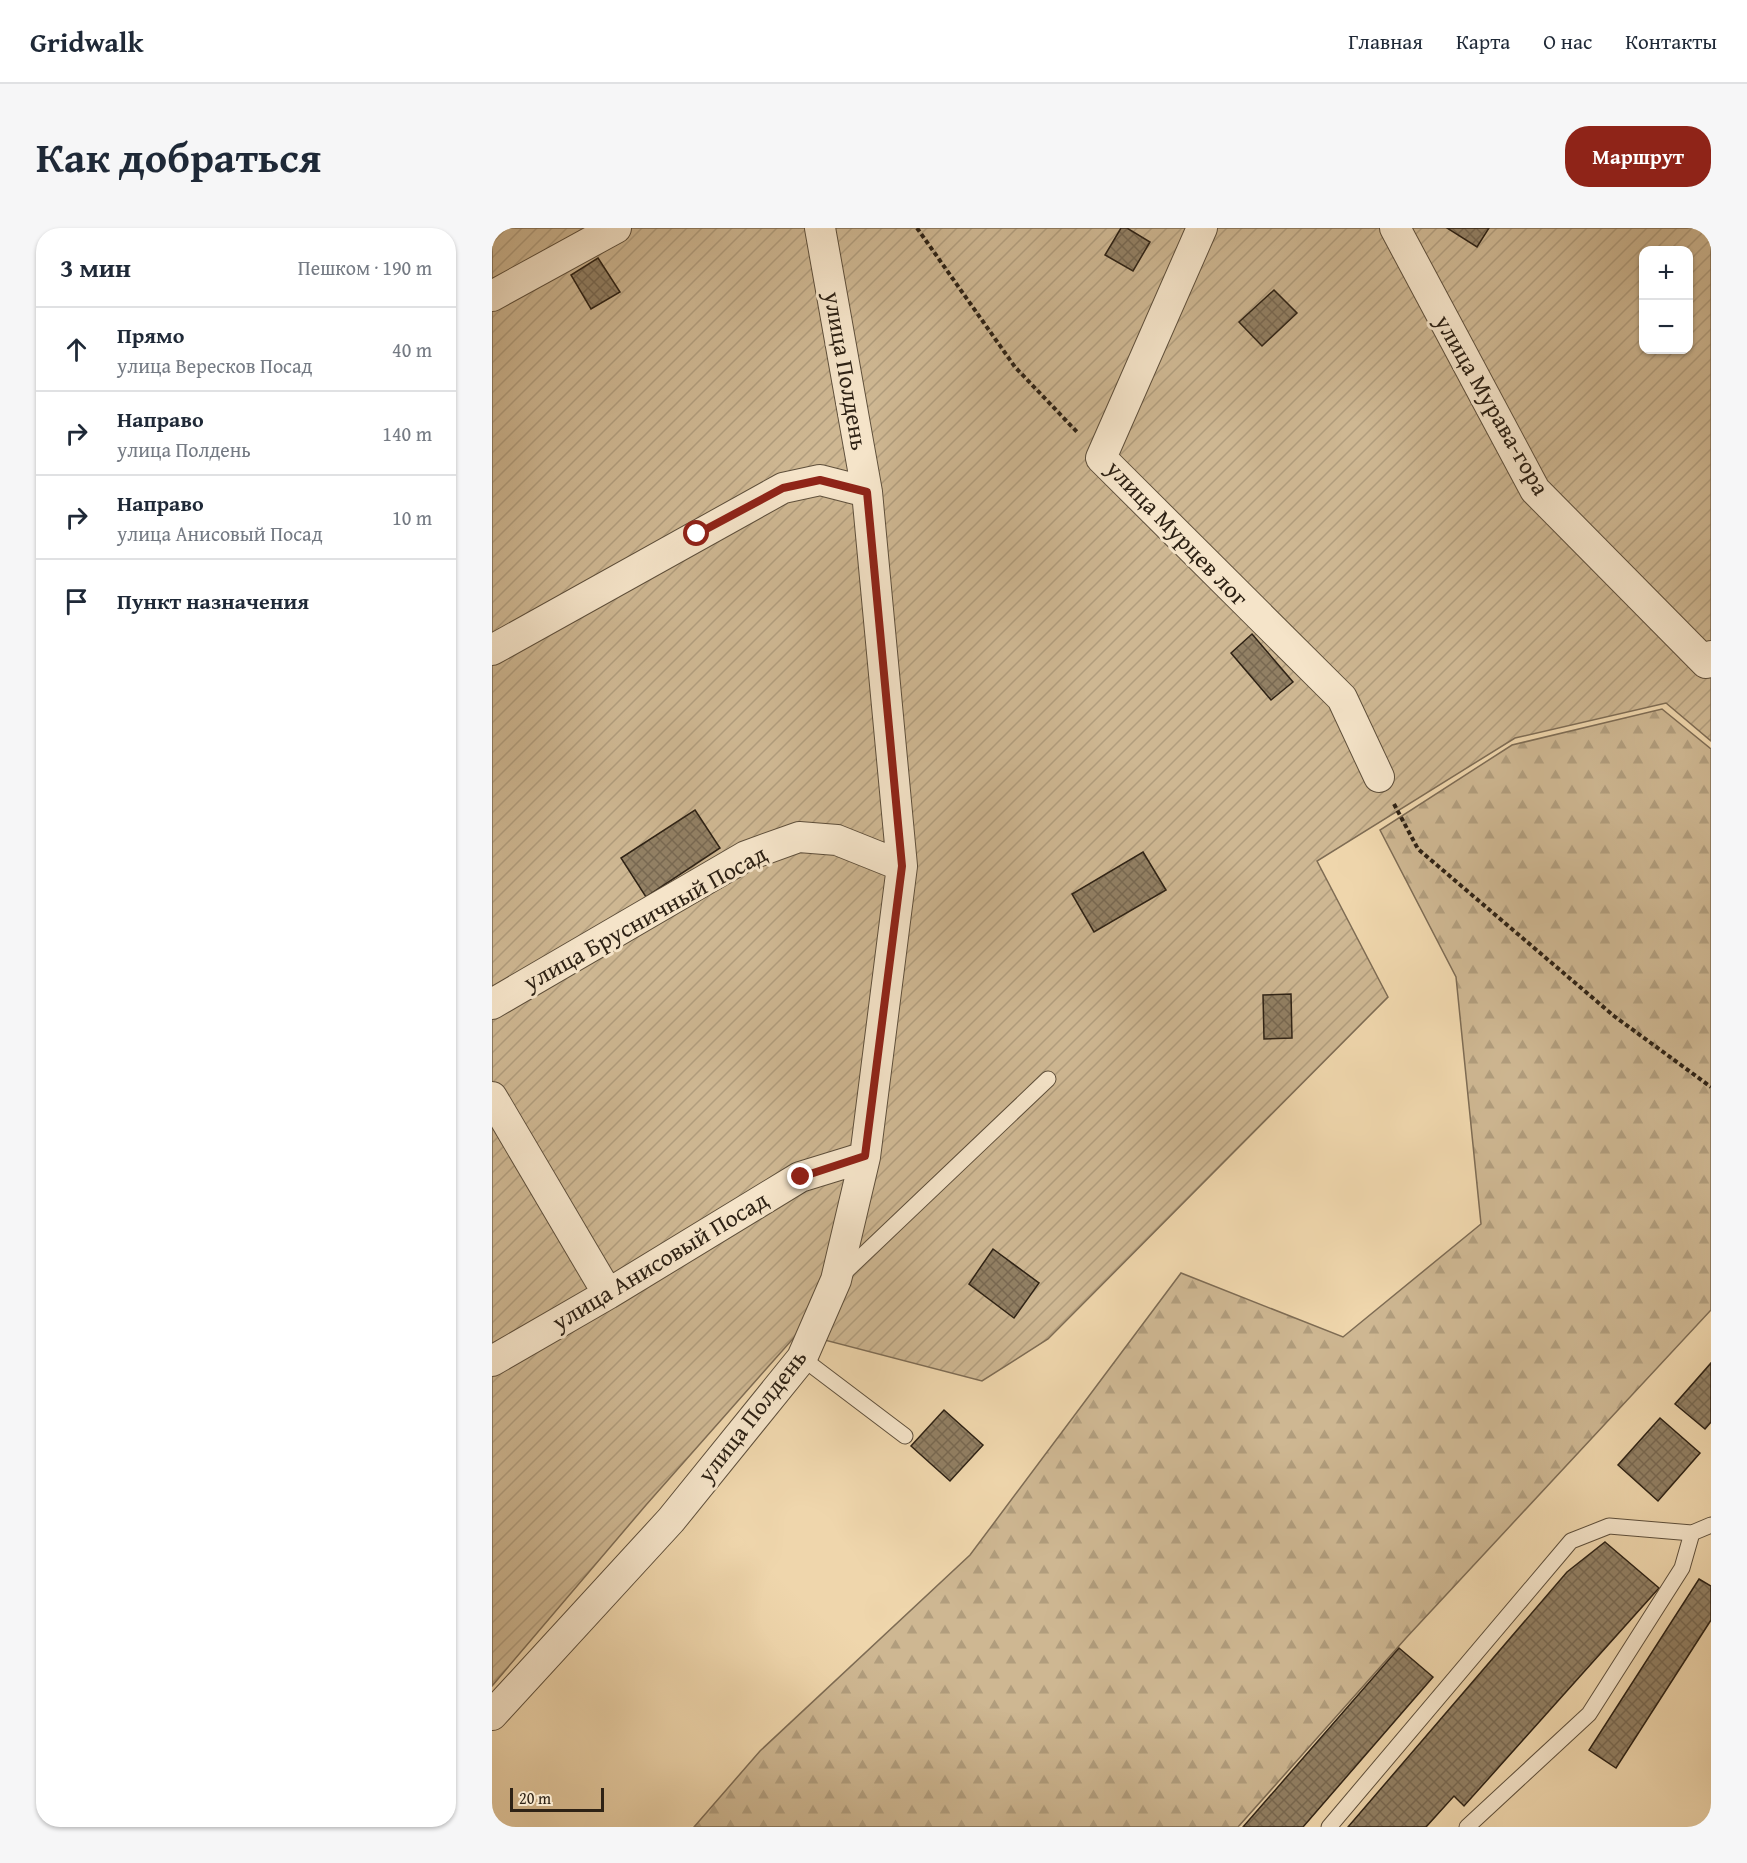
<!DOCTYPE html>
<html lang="ru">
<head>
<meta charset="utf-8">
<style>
  body { margin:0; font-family:"Gentium Book Plus",serif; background:#f6f6f7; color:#1f2937 }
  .controls { position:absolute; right:18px; top:18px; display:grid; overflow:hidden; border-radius:12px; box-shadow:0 2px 4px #0004 }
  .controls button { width:54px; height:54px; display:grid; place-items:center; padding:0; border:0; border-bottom:2px solid #e0e1e3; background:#fff; color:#1f2937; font:30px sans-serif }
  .scale { position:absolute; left:18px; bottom:15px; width:94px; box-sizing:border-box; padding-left:6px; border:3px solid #2e2215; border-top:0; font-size:16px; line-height:21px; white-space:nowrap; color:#2e2215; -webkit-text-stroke:4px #f5e4c9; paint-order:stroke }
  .stop { position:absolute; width:18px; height:18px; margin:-14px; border:4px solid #8f2418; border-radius:50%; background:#fff }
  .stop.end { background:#8f2418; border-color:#fff; box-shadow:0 2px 6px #0008 }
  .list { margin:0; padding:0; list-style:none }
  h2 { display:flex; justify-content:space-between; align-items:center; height:78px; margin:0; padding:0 24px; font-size:26px }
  h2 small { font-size:20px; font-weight:400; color:#747a83 }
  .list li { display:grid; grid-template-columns:39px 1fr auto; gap:18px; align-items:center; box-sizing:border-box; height:84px; padding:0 24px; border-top:2px solid #e0e1e3 }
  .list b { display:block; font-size:22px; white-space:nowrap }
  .list p { margin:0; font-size:20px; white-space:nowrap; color:#747a83 }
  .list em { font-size:20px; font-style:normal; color:#747a83 }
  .icon { flex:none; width:33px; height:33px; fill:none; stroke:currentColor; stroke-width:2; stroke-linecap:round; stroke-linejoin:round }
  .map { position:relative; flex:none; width:1219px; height:1599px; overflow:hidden; border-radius:24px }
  header { display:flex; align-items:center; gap:36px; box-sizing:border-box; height:84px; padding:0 30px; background:#fff; border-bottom:2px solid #e0e1e3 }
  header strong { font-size:28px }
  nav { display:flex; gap:33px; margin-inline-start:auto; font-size:21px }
  .intro { display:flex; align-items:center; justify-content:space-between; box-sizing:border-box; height:144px; padding:0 36px }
  h1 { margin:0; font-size:42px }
  .button { padding:15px 27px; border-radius:24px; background:#8f2418; color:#fff; font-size:21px; font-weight:700 }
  main { display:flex; gap:36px; padding:0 36px }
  aside { flex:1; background:#fff; border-radius:24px; box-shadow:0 2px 4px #0004 }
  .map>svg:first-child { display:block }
  .forest { fill:url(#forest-firs); stroke:#7e6c54; stroke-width:1.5 }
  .garden { fill:url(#garden-furrows); stroke:#7e6c54; stroke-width:1.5; fill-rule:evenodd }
  .building { fill:url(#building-cross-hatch); stroke:#2e2215; stroke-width:1.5 }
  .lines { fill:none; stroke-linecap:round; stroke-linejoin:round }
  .lane-casing { stroke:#5e4f3b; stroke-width:17 }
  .street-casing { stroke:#5e4f3b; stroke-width:32 }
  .path { stroke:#2e2215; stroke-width:4; stroke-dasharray:4.5 3; stroke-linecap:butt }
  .lane { stroke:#f5e4c9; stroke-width:15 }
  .street { stroke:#f5e4c9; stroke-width:30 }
  .route { stroke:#8f2418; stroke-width:8 }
  .labels { text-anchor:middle; stroke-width:6; stroke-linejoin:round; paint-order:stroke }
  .street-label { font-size:24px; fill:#2e2215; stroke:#f5e4c9 }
</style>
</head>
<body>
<header>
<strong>Gridwalk</strong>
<nav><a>Главная</a><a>Карта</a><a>О нас</a><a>Контакты</a></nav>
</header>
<div class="intro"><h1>Как добраться</h1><a class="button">Маршрут</a></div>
<main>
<aside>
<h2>3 мин<small>Пешком · 190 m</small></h2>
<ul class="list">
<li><svg class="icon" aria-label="ahead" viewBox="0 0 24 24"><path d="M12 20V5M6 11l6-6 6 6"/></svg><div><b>Прямо</b><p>улица Вересков Посад</p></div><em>40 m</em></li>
<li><svg class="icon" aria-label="right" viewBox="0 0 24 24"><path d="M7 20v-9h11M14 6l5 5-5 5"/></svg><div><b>Направо</b><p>улица Полдень</p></div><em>140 m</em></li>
<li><svg class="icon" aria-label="right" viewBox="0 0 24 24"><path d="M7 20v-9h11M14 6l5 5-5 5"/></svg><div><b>Направо</b><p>улица Анисовый Посад</p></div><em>10 m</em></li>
<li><svg class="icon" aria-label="arrive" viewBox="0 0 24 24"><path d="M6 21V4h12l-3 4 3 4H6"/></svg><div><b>Пункт назначения</b></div></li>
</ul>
</aside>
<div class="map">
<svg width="1219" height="1599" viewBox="0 0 1219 1599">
  <defs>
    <pattern id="forest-firs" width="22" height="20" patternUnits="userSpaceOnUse" patternTransform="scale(1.5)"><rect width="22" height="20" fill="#ceb792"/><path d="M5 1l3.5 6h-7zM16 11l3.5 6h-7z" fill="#b19d7d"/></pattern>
    <pattern id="garden-furrows" width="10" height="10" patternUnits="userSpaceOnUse" patternTransform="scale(1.5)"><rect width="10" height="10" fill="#ceb792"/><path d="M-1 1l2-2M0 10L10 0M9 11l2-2" fill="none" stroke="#b19d7d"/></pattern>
    <pattern id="building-cross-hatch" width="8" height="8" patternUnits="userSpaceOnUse" patternTransform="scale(1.5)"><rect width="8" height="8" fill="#928064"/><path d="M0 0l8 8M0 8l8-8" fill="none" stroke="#786851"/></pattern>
  </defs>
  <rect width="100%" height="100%" fill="#efd6ac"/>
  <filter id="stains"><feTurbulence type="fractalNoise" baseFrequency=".00333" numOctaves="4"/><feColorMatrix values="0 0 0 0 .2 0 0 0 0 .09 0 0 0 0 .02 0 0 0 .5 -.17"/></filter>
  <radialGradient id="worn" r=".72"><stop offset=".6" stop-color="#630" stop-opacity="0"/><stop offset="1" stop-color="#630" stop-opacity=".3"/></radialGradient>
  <path class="forest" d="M 1170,481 L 1219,521 L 1219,1082 L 914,1410 L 746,1599 L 202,1599 L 268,1523 L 478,1327 L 689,1045 L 851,1109 L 989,996 L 964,749 L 888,602 L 1020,517 Z"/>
  <path class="garden" d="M 0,0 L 1219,0 L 1219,513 L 1174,475 L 1023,510 L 825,633 L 896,769 L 556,1111 L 490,1153 L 306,1105 L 154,1277 L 0,1458 ZM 1152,22 L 1196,22 L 1196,122 L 1152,122 Z"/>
  <path class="building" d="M 629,0 L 635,0 L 658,14 L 641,43 L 613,27 Z
    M 955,0 L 997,0 L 985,19 Z
    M 106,30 L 128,64 L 99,81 L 79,47 Z
    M 782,62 L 805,85 L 770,118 L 747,94 Z
    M 760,406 L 801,454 L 779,472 L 739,425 Z
    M 203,582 L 228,620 L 154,669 L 129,630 Z
    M 651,624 L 674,662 L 602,704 L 580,666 Z
    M 799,766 L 800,810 L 772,811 L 771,767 Z
    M 501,1021 L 547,1055 L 522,1090 L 477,1056 Z
    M 1219,1135 L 1219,1194 L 1213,1201 L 1183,1176 Z
    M 452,1182 L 491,1217 L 458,1253 L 419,1218 Z
    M 1168,1190 L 1208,1225 L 1166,1273 L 1126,1237 Z
    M 1113,1314 L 1167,1360 L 972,1578 L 962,1568 L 934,1599 L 856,1599 L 1075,1344 Z
    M 1207,1351 L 1219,1358 L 1219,1392 L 1124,1540 L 1097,1522 Z
    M 907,1420 L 941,1449 L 811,1599 L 751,1599 Z"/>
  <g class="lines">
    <defs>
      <path id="lane" d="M 350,1047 L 556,851
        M 310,1130 L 413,1208
        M 837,1599 L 1079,1313 L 1117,1298 L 1200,1305 L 1219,1297
        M 975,1599 L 1097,1486 L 1190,1340 L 1200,1305"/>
      <path id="street" d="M 710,0 L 609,230 L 850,470 L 887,549
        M 903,0 L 1043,262 L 1214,435 L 1219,428
        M 0,68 L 124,0
        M 0,422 L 291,260 L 328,252 L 375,264
        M 0,776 L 254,628 L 307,609 L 345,612 L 410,638
        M 0,869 L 116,1066
        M 0,1133 L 116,1066 L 308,949 L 373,929
        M 0,1487 L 179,1292 L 310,1130 L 344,1052 L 373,929 L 410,638 L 375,264 L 328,0"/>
    </defs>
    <use href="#lane" class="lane-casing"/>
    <use href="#street" class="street-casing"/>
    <path class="path" d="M 425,0 L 523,139 L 586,205
      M 902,576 L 926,621 L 1122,788 L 1219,859"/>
    <use href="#lane" class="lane"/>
    <use href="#street" class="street"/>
  </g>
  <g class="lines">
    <path class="route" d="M 205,306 L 291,260 L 328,252 L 375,264 L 410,638 L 373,928 L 309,949"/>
  </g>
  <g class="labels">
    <g class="street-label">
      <text transform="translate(354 143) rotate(80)" y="8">улица Полдень</text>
      <text transform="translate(1000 177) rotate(60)" y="8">улица Мурава-гора</text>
      <text transform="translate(685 305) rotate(46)" y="8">улица Мурцев лог</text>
      <text transform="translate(153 690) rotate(-29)" y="8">улица Брусничный Посад</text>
      <text transform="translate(168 1033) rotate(-31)" y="8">улица Анисовый Посад</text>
      <text transform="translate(260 1188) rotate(-52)" y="8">улица Полдень</text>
    </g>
  </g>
  <rect width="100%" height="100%" filter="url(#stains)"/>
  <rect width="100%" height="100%" fill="url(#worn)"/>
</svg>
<div class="controls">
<button>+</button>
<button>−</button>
</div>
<div class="scale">20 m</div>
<div class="stop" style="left:205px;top:306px"></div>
<div class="stop end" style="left:309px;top:949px"></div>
</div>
</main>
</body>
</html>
